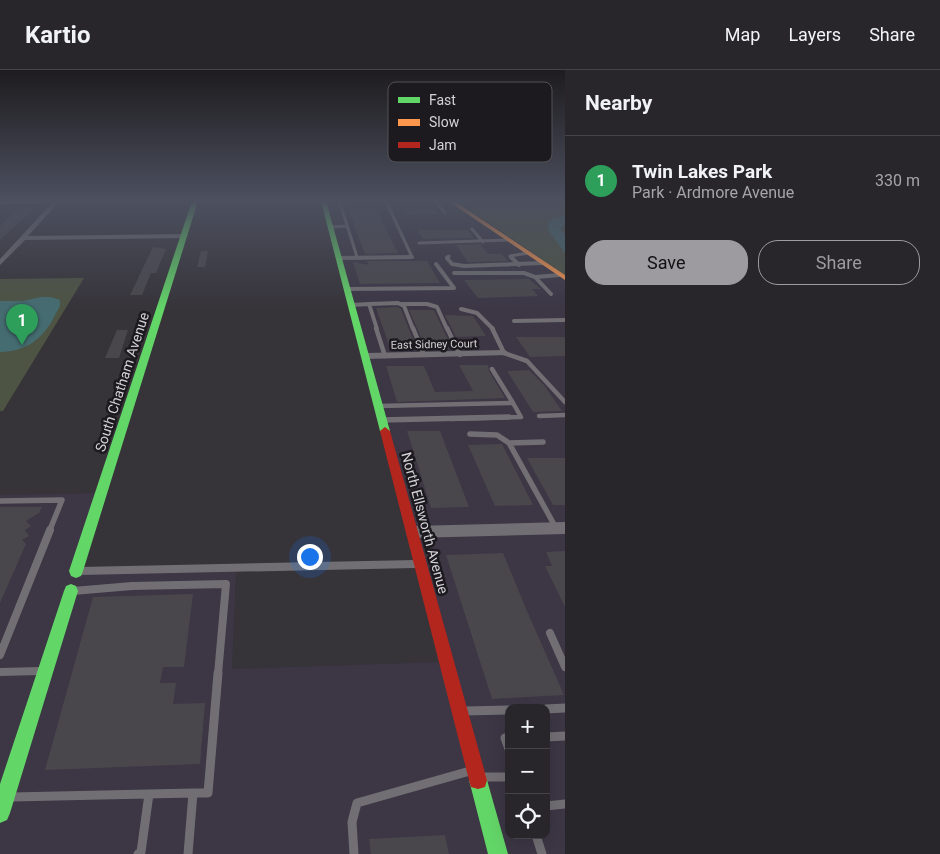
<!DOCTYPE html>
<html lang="en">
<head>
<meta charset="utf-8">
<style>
  body { margin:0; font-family:Roboto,sans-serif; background:#343237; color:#f1f3f6 }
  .controls { position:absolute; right:15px; bottom:15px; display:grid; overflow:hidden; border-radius:10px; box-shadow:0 5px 20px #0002 }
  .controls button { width:45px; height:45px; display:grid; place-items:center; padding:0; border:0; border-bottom:1px solid #444347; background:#28262b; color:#f1f3f6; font:25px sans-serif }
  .you { position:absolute; left:309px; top:486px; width:18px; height:18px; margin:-12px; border:4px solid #fff; border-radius:50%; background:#1a73e8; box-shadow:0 0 0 8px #1a73e833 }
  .badge { display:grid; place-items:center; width:32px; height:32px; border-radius:50%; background:#9d9aa0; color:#fff; font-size:16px; font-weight:700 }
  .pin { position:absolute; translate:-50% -41px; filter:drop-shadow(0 1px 2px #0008) }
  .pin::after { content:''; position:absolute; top:26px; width:18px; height:15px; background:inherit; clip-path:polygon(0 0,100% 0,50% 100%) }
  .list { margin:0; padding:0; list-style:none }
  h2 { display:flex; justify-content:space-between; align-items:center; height:65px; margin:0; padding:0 20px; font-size:21px }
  h2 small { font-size:16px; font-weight:400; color:#a5a5a9 }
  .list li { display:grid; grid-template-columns:32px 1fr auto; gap:15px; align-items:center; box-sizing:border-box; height:90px; padding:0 20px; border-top:1px solid #444347 }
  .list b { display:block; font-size:19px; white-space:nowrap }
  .list p { margin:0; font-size:16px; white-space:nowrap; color:#a5a5a9 }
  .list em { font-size:16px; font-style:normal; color:#a5a5a9 }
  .actions { display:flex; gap:10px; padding:15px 20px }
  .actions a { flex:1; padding:11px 0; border:1px solid #9d9aa0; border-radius:20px; text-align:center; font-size:18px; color:#9d9aa0 }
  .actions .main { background:#9d9aa0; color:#111 }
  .icon { flex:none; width:28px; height:28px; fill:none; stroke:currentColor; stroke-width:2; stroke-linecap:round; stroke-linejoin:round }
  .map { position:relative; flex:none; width:565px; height:784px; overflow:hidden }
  header { display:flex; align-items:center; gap:30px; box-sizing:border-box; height:70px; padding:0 25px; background:#28262b; border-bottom:1px solid #444347 }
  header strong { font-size:24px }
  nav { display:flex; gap:28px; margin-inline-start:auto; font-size:18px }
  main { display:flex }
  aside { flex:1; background:#28262b }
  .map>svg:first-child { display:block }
  .built { fill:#3c3645; fill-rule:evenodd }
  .green { fill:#4d5443 }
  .water { fill:#456d71 }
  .building { fill:#49474c }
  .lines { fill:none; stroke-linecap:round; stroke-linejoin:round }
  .lane-far5 { stroke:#716f73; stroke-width:3 }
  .lane-far4 { stroke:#716f73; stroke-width:4 }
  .lane-far3 { stroke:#716f73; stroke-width:4.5 }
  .lane-far2 { stroke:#716f73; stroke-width:5.5 }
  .lane-far1 { stroke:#716f73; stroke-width:8 }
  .lane { stroke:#716f73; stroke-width:9 }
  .street { fill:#716f73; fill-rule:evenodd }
  .fast { fill:#63d668; fill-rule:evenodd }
  .slow { fill:#ff974d; fill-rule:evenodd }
  .jam { fill:#b3261e; fill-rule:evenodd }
  .labels { text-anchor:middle; stroke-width:5; stroke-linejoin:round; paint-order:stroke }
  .far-street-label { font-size:11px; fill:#d4d2d8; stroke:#1c1a1e }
  .street-label { font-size:14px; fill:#d4d2d8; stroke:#1c1a1e }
  .key { fill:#1c1a1e; stroke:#535156; stroke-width:1 }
  .key-label { font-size:14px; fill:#d4d2d8 }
</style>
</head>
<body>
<header>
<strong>Kartio</strong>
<nav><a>Map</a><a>Layers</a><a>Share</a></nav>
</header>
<main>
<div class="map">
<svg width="565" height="784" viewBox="0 0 565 784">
  <rect width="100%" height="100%" fill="#363339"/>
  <path class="built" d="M 324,131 L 446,131 L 565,209 L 565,784 L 503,784 L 466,640 ZM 509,638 L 546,638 L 546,765 L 509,765 Z
    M 99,423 L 72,504 L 236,501 L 232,599 L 442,592 L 489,784 L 0,784 L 0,425 Z"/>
  <path class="green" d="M 461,131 L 565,131 L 565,205 L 458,132 Z
    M 84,208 L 3,341 L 0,341 L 0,209 Z"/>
  <path class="water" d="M 565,145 L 565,154 L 560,159 L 565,164 L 565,183 L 549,161 L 548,154 L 552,149 Z
    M 41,227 L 51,227 L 60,230 C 61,236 58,240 55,245 C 44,268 26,282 0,282 L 0,231 L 23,231 Z"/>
  <path class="building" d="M 359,133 L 373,133 L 398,183 L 365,184 L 347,136 Z
    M 400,133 L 430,133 L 439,144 L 407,145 Z
    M 20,137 L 36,137 L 0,170 L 0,156 Z
    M 417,160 L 468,160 L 474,168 L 423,169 Z
    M 480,174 L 488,184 L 502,184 L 508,191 L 468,192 L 456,175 Z
    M 153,177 L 166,179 L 156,203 L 151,203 L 142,225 L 130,225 Z
    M 201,181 L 208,181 L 205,197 L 197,197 Z
    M 367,191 L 427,191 L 440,213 L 360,214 L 353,192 L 369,195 Z
    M 529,209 L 541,219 L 532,219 L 538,226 L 478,228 L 464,210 Z
    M 397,237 L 401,239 L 415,274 L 389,275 L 376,238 Z
    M 409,240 L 434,240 L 450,274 L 424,274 Z
    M 445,245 L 473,246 L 486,266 L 456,267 Z
    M 117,260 L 128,260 L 119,288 L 105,288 Z
    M 516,267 L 565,267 L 565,286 L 530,287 Z
    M 459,295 L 488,295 L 489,301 L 505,328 L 397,332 L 386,296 L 424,296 L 435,322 L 473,321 Z
    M 529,300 L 544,315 L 562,341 L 533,342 L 507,301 Z
    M 407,361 L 440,361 L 469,437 L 431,438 Z
    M 502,374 L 533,435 L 495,436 L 468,375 Z
    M 527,388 L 565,388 L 565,435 L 553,435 Z
    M 0,437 L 42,437 L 39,443 L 26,451 L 31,456 L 25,460 L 29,466 L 22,470 L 26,474 L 0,533 Z
    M 565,481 L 565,537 L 545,496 L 552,496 L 546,482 Z
    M 503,483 L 527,541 L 564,625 L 492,629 L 446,485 Z
    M 193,524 L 184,597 L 163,597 L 160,613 L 176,613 L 173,634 L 205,633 L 200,694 L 45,700 L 93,527 Z
    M 445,765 L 449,784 L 371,784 L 369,769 Z"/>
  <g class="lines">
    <path class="lane-far5" d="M 356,131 L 340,133 L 357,187
      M 435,131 L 445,143
      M 329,157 L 347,156
      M 472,159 L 483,172
      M 419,173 L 508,170
      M 350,188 L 412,187 L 386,131
      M 447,188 L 449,186
      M 512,188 L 510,186 L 528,183"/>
    <path class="lane-far4" d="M 448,187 L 447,188 L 452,194 L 464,196 L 542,193
      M 511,187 L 519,195
      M 338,188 L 412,187
      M 436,194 L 454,218
      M 454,203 L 524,203 L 535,207 L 551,224
      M 535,207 L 560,205
      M 346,219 L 454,218
      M 369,234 L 398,233 L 404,236 L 413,259
      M 402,234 L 427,234 L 437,237 L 447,259
      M 351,235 L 369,234 L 377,259
      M 461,239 L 477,243 L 493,259
      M 514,251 L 565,250"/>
    <path class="lane-far3" d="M 376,258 L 385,286
      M 413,258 L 424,285
      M 447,258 L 460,285
      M 492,258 L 504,283 L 527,291 L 565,332
      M 492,299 L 513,333
      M 378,336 L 513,333 L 521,347 L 451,349
      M 539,346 L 565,345"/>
    <path class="lane-far2" d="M 382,350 L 509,347
      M 470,364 L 497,365 L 509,373
      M 543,372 L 509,373 L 556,458
      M 0,431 L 62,430 L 49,462"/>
    <path class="lane-far1" d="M 80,501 L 416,494
      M 73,521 L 132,516 L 226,514 L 218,604
      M 550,563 L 565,597
      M 0,585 L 50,460
      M 0,602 L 40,601"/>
    <path class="lane" d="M 546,639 L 565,638
      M 465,641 L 509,640
      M 546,667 L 565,666
      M 509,668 L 505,668 L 509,679
      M 485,707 L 509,707
      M 193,723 L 208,723 L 218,603
      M 12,727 L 193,723 L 188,784
      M 546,736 L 565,734
      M 536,765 L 542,784
      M 138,784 L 141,782 L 149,724
      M 354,784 L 352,752 L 357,733 L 470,701"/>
    <path class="street" d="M 0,131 L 107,131 L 104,133 L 58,133 L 28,166 L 185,164 L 188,166 L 185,168 L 25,170 L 0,195 L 0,189 L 52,133 L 0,134 Z
      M 504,280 L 507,281 L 507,285 L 365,289 L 361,286 L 365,283 Z
      M 565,452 L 565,464 L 412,468 L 407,466 L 406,462 L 407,458 L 412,456 Z"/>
    <path class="fast" d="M 192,131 L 198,131 L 83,501 L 81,506 L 76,508 L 71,506 L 69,501 Z
      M 321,131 L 326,131 L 390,361 L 385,365 L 380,361 Z
      M 71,514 L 76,516 L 78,521 L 10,743 L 7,750 L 0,753 L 0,714 L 64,521 L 66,516 Z
      M 478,701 L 485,703 L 487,710 L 508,784 L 488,784 L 469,710 L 471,703 Z"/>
    <path class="slow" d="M 448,131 L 454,131 L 565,205 L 565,210 Z"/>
    <path class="jam" d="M 385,357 L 390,361 L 487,710 L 485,717 L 478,719 L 471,717 L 469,710 L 380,361 Z"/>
  </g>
  <linearGradient id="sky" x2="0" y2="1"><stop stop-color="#1e1c1f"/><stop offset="0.54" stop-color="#4c505f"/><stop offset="1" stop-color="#4c505f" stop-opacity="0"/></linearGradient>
  <rect width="565" height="241" fill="url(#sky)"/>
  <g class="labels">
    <g class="far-street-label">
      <text transform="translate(434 274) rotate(-1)" y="4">East Sidney Court</text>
    </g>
    <g class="street-label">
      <text transform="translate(122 312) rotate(-72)" y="5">South Chatham Avenue</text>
      <text transform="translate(425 453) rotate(75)" y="5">North Ellsworth Avenue</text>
    </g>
  </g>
  <rect x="388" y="12" width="164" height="80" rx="8" class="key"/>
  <rect x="398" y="27" width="22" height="6" fill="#63d668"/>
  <rect x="398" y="49" width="22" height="7" fill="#ff974d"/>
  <rect x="398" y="72" width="22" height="6" fill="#b3261e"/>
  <g class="key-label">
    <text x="429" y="35">Fast</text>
    <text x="429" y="57">Slow</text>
    <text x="429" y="80">Jam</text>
  </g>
</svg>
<div class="controls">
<button>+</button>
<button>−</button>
<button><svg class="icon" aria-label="locate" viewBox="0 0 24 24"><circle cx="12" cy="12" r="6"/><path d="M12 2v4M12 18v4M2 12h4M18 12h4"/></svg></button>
</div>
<div class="you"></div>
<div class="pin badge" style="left:22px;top:275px;background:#2e9e5b">1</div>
</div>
<aside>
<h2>Nearby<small></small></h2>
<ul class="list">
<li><span class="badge" style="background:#2e9e5b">1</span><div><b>Twin Lakes Park</b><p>Park · Ardmore Avenue</p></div><em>330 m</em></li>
</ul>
<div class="actions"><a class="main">Save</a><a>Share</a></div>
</aside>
</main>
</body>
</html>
